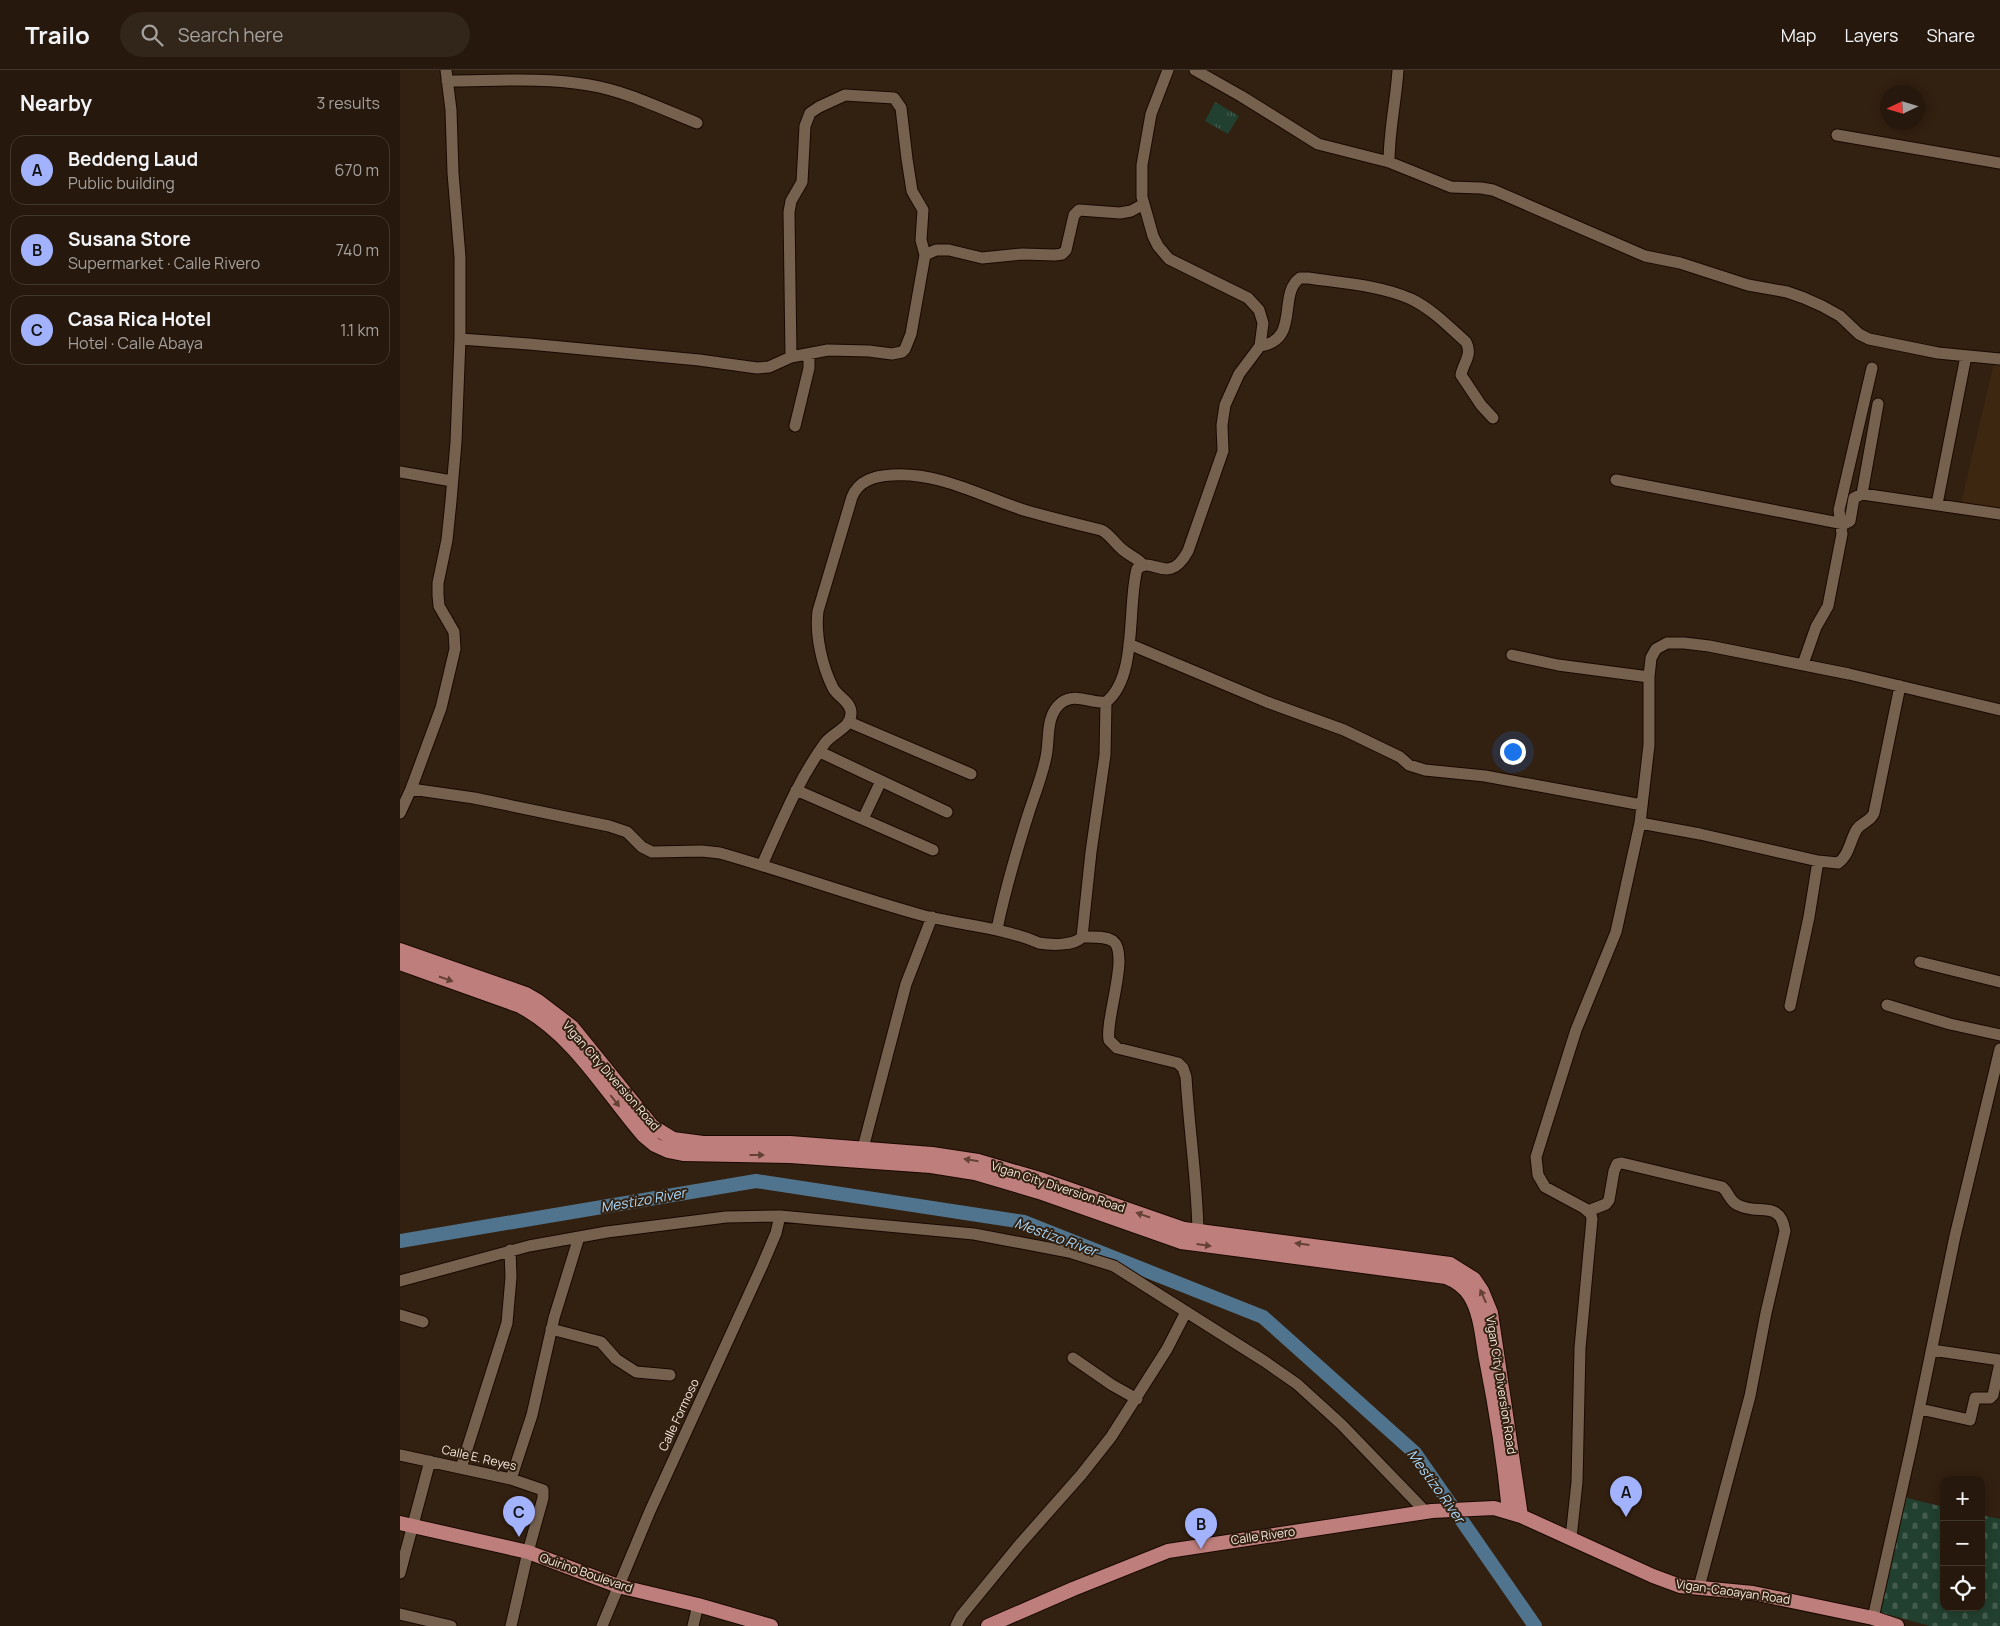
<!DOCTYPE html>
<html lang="en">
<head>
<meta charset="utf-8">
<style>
  body { margin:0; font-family:Manrope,sans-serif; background:#32251a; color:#f1f3f6 }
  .controls { position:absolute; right:15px; bottom:15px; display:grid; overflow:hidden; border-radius:10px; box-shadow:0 2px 12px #0003 }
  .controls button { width:45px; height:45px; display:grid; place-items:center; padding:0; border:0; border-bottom:1px solid #42372d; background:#26180c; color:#f1f3f6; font:25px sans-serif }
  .compass { position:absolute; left:1480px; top:15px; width:45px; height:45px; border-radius:50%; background:#26180c; box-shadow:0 2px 12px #0003; rotate:266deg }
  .you { position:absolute; left:1112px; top:681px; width:18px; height:18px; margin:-12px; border:4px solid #fff; border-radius:50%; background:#1a73e8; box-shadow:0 0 0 8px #1a73e833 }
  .badge { display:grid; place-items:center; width:32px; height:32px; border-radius:50%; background:#a2b2fd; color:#111; font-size:16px; font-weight:700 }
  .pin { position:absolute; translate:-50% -41px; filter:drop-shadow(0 1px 2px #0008) }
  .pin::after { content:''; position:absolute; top:26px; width:18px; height:15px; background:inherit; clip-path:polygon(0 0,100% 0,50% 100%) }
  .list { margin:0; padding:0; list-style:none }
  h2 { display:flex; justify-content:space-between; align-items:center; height:65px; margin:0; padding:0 20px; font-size:21px }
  h2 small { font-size:16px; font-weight:400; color:#a4a09d }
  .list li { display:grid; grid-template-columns:32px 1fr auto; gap:15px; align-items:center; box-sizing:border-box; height:70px; margin:0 10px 10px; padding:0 10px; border:1px solid #42372d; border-radius:15px }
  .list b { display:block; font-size:19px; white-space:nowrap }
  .list p { margin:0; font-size:16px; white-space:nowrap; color:#a4a09d }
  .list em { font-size:16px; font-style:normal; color:#a4a09d }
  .icon { flex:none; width:28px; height:28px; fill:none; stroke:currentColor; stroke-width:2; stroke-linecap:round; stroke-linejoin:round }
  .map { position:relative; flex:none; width:1600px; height:1556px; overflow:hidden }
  header { display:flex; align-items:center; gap:30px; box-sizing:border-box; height:70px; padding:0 25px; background:#26180c; border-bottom:1px solid #42372d }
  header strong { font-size:24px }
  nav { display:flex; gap:28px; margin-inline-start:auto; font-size:18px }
  .search { width:350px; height:45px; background:#32251a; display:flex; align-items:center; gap:12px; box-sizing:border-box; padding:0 18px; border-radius:28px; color:#a4a09d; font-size:19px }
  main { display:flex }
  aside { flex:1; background:#26180c }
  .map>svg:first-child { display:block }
  .built { fill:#3e2711 }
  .cemetery { fill:url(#cemetery-stones) }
  .park { fill:url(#park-tufts) }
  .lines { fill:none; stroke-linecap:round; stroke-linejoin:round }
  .river { stroke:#50748e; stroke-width:14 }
  .minor-casing { stroke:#190900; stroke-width:13 }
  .major-casing { stroke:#190900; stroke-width:16 }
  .minor { stroke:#76614f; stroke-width:11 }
  .major { stroke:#be7e7b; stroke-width:14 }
  .oneway { fill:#634135 }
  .labels { text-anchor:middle; stroke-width:4; stroke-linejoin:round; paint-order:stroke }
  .street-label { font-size:12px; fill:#f6e9df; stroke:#322010 }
  .water-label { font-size:14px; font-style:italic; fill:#a9dafd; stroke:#322010 }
</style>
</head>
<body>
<header>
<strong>Trailo</strong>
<div class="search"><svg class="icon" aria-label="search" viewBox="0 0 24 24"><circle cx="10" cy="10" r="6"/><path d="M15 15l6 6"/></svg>Search here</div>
<nav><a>Map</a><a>Layers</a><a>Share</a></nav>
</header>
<main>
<aside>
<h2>Nearby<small>3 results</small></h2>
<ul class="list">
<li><span class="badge">A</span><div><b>Beddeng Laud</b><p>Public building</p></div><em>670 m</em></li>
<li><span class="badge">B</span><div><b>Susana Store</b><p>Supermarket · Calle Rivero</p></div><em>740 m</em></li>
<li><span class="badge">C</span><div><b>Casa Rica Hotel</b><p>Hotel · Calle Abaya</p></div><em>1.1 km</em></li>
</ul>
</aside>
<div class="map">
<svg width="1600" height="1556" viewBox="0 0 1600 1556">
  <defs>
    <pattern id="cemetery-stones" width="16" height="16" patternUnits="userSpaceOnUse" patternTransform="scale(1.25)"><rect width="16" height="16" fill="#22402f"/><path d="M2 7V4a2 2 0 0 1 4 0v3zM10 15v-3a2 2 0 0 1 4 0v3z" fill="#435c4d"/></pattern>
    <pattern id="park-tufts" width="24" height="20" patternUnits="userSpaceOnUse" patternTransform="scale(1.25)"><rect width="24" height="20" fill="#22402f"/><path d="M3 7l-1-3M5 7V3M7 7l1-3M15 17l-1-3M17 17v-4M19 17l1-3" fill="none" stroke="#435c4d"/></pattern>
  </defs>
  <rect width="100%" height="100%" fill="#322010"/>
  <path class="built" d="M 1600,292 L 1600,439 L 1561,433 L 1594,293 Z"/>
  <path class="cemetery" d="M 1503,1427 L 1544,1437 L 1544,1537 L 1581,1537 L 1581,1445 L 1600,1449 L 1600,1556 L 1530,1556 L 1479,1542 Z"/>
  <path class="park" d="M 815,32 L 839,46 L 828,64 L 805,51 Z"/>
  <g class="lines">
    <path class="river" d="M 0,1171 L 356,1111 L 624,1152 L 863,1247 L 1015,1383 L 1135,1556"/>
    <defs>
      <path id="minor" d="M 795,0 L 841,26 L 918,74 L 989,92 L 1051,117 L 1081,118 L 1093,120 L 1245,186 L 1280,193 L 1348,215 L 1387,222 L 1404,228 L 1422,236 L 1440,246 L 1459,264 L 1469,269 L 1538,283 L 1600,289
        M 47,11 C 94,11 143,7 189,15 C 226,21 262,39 297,53
        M 1437,65 L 1600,93
        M 989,92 C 989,61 996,31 998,0
        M 525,185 L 536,180 L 549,180 L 582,188 L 622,184 L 655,185 L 662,184 L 666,180 L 674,145 L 679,140 L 720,143 L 731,141 L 744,134
        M 60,269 L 129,274 L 299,290 L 357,298 L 369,297 L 391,287 L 428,280 L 469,281 L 492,284 L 502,282 L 505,279 L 511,264 L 525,185 L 521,170 L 523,140 L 512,121 L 507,89 L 501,38 L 494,28 L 445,25 L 419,37 L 410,43 L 405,56 L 402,112 L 391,131 L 389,142 L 391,287
        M 860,276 C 901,270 877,224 900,208 L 908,208 C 942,213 979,215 1011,229 C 1032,239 1049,257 1066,272 C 1073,285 1063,293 1061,305 L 1081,335 L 1093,348
        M 395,356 L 409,298 L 409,284
        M 0,402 L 52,411
        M 1216,410 L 1444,454 L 1450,451 L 1454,428 L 1462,424 L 1600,444
        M 1462,424 L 1478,334
        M 1537,434 L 1566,286
        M 729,574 L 867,632 L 944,660 L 1000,687 L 1009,695 L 1025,700 L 1085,706 L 1242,735
        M 1112,585 L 1158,595 L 1249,607
        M 1403,594 L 1416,557 L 1428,536 L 1442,464 L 1439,440 L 1472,298
        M 449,652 L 571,704
        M 420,682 L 547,742
        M 11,719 L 74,728 L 209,756 L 227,762 L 242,777 L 252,782 L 302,781 L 320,783 C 387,802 453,826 521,845 C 560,855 602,857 639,873 C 651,875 674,876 682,867 C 692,867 705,866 713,871 C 730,884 705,949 709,970 L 717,978 L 778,993 L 783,998 L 786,1007 C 789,1058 797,1110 798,1161
        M 396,720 L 533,780
        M 0,743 L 11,719 L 41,638 L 55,579 L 54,562 L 39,536 L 38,525 L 38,513 L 47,470 L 51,431 L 56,372 L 60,269 L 60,187 L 53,103 L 51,40 L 46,0
        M 463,749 L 481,711
        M 1240,753 L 1300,764 L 1418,791 L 1438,793 C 1449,786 1450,770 1457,759 C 1462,752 1470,752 1474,743 L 1500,616
        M 362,795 C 381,753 398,710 425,673 C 433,662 452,658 451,642 C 450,631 438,627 433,618 C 422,596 415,565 418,541 L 452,427 C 459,410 475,406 492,405 C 541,402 582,427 627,441 C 652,448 676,454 701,460 C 710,464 715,474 723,480 C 730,486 738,488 743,495
        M 597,859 C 605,821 616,783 628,745 C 634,726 642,707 646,687 C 650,669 645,646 661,633 C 676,622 690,634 706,632 C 738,607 727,536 737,499 C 752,484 768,518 788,481 L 823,381 L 822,355 L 825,335 L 839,304 L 860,276 L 863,253 L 859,240 L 848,228 L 769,189 L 758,176 L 753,166 L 742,127 L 742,95 L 751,44 L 768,0
        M 682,867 L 691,782 L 705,685 L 706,632
        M 1520,892 L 1600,912
        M 1487,935 L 1550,954 L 1600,965
        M 1390,936 L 1409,847 L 1418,791
        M 463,1078 L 506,914 L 532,847
        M 1188,1141 L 1206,1134 L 1209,1130 L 1214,1101 L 1217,1094 L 1222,1093 L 1322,1117 C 1329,1122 1329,1131 1338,1135 C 1359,1146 1380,1129 1385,1161 L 1366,1243 L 1350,1326 L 1299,1517
        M 0,1211 L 129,1176 L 207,1162 L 326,1147 L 380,1146 L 574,1164 L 669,1182 L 714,1196 L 864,1291 L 897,1314 L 941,1354 L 1026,1442
        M 0,1245 L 23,1252
        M 151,1259 L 201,1272 L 216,1289 L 236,1302 L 270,1305
        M 1532,1280 L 1600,1290
        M 673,1288 L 712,1315 L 737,1329
        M 1520,1339 L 1570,1350 L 1575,1328 L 1590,1328 L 1593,1325 L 1600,1293
        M 0,1385 L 111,1409 L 143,1420 L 143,1428 L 128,1482 L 111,1556
        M 61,1398 L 107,1253 L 111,1207 L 110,1180
        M 111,1409 L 132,1345 L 154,1248 L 179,1167
        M 1171,1468 L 1177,1412 L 1180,1278 L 1192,1149 L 1191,1144 L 1184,1138 L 1145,1117 L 1138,1105 L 1136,1087 L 1176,960 L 1216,862 L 1240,753 L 1249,675 L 1249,607 L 1251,588 L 1256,579 L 1267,573 L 1284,573 L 1309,576 L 1449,604 L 1600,640
        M 0,1503 L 30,1391
        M 0,1544 L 51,1556
        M 1473,1548 L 1512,1374 L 1555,1166 L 1600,979
        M 202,1556 L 250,1441 L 362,1196 L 376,1163 L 380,1146
        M 293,1556 L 298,1535
        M 556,1556 L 561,1546 L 620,1474 L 681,1405 L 711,1367 L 767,1279 L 786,1242"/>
      <path id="major" d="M 0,880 L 126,924 L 138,931 L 172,957 L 252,1056 L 273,1069 L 303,1073 L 390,1073 L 532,1084 L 578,1091 L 643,1110 L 784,1159 L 1050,1194 L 1074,1209 L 1082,1221 L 1091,1243 L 1121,1446
        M 0,893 L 120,936 C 174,965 204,1020 243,1065 L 255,1075 L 268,1081 L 283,1084 L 390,1086 L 531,1096 L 575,1103 L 639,1122 L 781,1172 L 1046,1207 C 1056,1211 1064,1216 1070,1226 C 1081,1244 1082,1268 1086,1289 C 1096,1339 1104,1390 1109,1441
        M 0,1453 L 128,1482 L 218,1516 L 298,1535 L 371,1556
        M 588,1556 L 673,1519 L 768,1481 L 1032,1441 L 1094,1438 L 1121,1446 L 1253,1506 L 1280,1516 L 1353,1523 L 1473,1548 L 1497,1556"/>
    </defs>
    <use href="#minor" class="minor-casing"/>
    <use href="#major" class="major-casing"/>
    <use href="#minor" class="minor"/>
    <use href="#major" class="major"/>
  </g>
  <defs><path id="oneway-solid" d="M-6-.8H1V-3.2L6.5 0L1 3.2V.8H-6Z" transform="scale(1.25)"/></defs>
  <g class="oneway">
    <use href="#oneway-solid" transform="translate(46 909) rotate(19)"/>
    <use href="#oneway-solid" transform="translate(215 1031) rotate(52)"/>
    <use href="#oneway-solid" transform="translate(357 1085)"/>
    <use href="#oneway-solid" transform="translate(571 1090) rotate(-171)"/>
    <use href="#oneway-solid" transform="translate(743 1145) rotate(-161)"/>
    <use href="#oneway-solid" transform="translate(902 1174) rotate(-173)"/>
    <use href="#oneway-solid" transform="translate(804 1175) rotate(8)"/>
    <use href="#oneway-solid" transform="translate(1083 1226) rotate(-114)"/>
  </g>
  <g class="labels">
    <g class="street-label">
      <text transform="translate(211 1006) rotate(49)" y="4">Vigan City Diversion Road</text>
      <text transform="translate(658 1117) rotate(18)" y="4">Vigan City Diversion Road</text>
      <text transform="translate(1101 1315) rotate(81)" y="4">Vigan City Diversion Road</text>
      <text transform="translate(279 1345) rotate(-65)" y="4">Calle Formoso</text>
      <text transform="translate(79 1388) rotate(13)" y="4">Calle E. Reyes</text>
      <text transform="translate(863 1466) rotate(-8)" y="4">Calle Rivero</text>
      <text transform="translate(186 1503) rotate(19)" y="4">Quirino Boulevard</text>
      <text transform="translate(1333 1522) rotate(8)" y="4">Vigan-Caoayan Road</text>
    </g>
    <g class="water-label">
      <text transform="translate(243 1130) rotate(-10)" y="5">Mestizo River</text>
      <text transform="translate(656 1167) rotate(20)" y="5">Mestizo River</text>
      <text transform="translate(1036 1416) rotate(54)" y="5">Mestizo River</text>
    </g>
  </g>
</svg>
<div class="controls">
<button>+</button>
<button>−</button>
<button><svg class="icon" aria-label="locate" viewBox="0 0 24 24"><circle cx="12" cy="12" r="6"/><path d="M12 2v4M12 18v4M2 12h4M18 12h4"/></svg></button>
</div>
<svg class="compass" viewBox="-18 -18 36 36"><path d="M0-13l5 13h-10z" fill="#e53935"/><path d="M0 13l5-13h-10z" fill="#a4a09d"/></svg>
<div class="you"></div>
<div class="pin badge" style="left:1226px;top:1447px">A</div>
<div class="pin badge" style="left:801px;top:1479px">B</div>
<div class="pin badge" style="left:119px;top:1467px">C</div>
</div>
</main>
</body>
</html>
